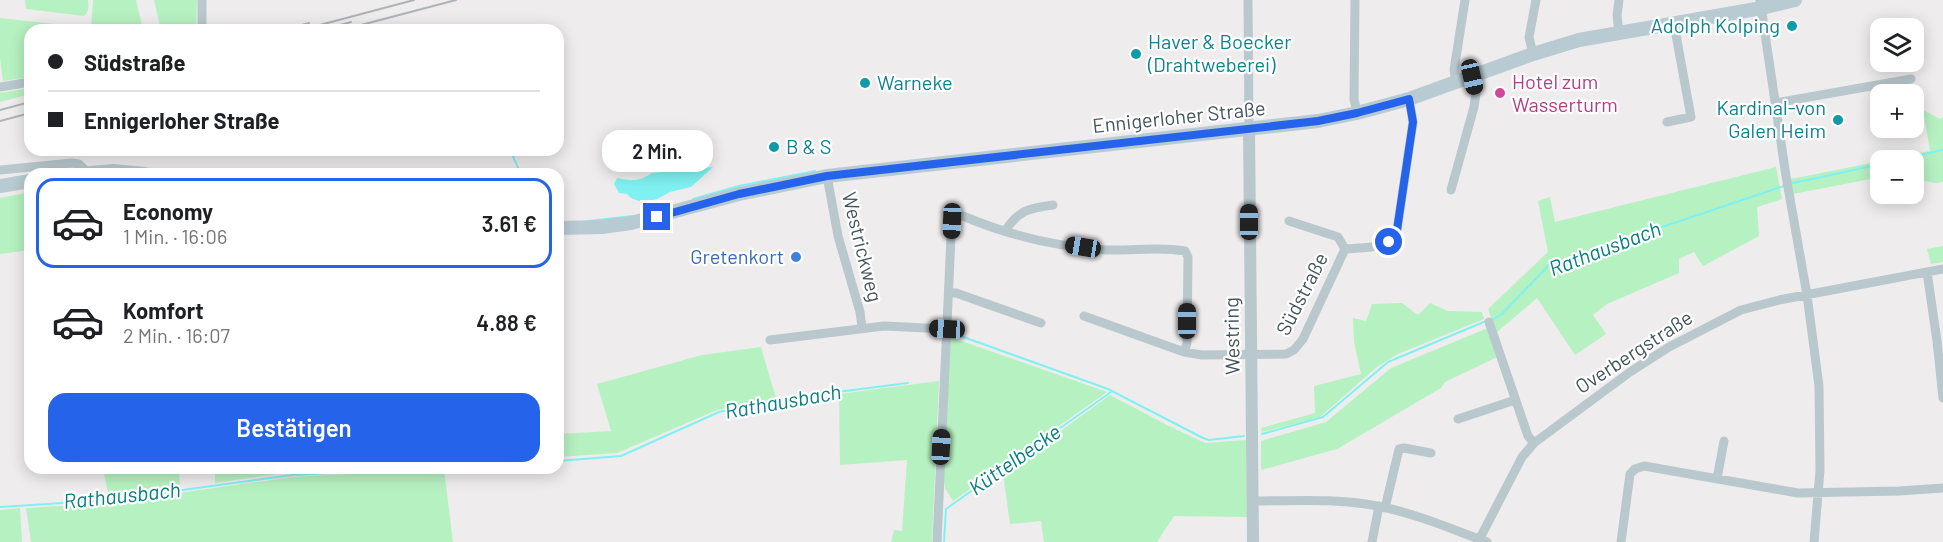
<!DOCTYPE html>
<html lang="de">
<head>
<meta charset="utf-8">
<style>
  body { margin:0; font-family:Barlow,sans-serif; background:#f6f6f6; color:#202124; height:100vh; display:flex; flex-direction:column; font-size:22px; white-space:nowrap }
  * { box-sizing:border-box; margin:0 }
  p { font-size:20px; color:#757577 }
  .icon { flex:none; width:33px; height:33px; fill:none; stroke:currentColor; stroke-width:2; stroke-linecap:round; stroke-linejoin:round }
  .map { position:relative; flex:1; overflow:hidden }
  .drawer { position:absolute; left:24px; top:168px; width:540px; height:306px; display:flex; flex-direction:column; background:#fff; border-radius:18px; box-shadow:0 3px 15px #0003 }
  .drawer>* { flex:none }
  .top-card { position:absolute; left:24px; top:24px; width:540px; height:132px; border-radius:18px; box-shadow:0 3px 15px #0003; display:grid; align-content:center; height:132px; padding:0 24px; background:#fff }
  .tools { position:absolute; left:1870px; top:18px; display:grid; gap:12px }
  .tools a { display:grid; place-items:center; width:54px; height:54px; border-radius:12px; background:#fff; box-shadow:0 3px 15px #0003; font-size:30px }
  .end { position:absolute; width:27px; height:27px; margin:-14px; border:8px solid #2563eb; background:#fff; box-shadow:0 0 0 3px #fff }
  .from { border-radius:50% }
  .bubble { position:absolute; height:42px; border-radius:18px; background:#fff; box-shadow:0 3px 15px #0003; font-size:20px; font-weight:600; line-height:42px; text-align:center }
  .car { position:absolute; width:18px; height:36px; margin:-18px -9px; border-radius:8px; box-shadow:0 0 4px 2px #0007; background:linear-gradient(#222 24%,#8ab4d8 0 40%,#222 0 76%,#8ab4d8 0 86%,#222 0) }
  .top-card b { display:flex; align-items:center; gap:21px; height:57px; font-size:22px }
  .top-card b+b { border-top:2px solid #e0e0e0 }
  .top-card i { width:15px; height:15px; background:#202124 }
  ul { padding:10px 0 0; list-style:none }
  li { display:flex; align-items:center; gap:18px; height:90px; margin:0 12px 9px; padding:0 12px; border:3px solid transparent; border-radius:18px }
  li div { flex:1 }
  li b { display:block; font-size:22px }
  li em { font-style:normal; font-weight:600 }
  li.selected { border-color:#2563eb }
  li>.icon { width:54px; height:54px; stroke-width:1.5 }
  .cta { display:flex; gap:12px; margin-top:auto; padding:12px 24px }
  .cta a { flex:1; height:69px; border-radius:18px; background:#2563eb; color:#fff; font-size:24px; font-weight:600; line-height:69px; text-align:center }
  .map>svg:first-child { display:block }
</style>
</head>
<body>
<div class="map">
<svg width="1943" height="542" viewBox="0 0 1943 542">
  <rect width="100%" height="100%" fill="#efeced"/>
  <path fill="#b6f1c1" d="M25,0H88C89,6 89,12 84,16L26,9Z
    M93,0H136L143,30H30V77L3,81L0,58V18L91,28Z
    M154,0H197L196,30H161Z
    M30,88V94L0,102V93Z
    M1923,110L1940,119L1943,117V182L1935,183L1914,179V160H1882L1930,151Z
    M1881,161V177L1793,194L1791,179Z
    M1776,167L1782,199L1757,207L1759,236L1703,266L1694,252L1679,259V273L1607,304L1593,315L1606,334L1575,355L1537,298L1496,333L1488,309L1548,252L1538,201L1550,197L1555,222Z
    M30,192V250L0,254V198Z
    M1943,246V262L1931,264L1927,249Z
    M1402,303L1418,315L1430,303L1448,311L1482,312L1484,319L1398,354L1377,367L1320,417L1262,432L1261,428L1315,413L1314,386L1361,374L1354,342L1353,318L1366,321L1372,304Z
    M1488,328L1497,357L1445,382L1441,388L1337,449L1261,470V441L1326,422L1391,368Z
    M950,337L1107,392L953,501L945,488L944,481Z
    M761,347L776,398L717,410L617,453L558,457V434L611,431L597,384L702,355Z
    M939,381L932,542H891L894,530L902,531L907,460L840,465L839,394Z
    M1110,395L1169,426L1205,443L1246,440L1247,517L1174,516L1157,542H1044L1041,521L1010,524L1003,473Z
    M103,468H179L180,487L109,498Z
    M215,468H276L277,474L215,483Z
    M444,469L453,542H31L26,508L109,503L292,477Z
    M20,508L22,542H0V510Z"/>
  <path fill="#80f1f1" d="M713,167L691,187L670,192L657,199L644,203L631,198L627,194L619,193L614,184L617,178C631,181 639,182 652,173Z"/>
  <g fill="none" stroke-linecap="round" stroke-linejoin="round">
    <path stroke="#80f1f1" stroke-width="2" d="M510,150L521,174
      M1897,160L1943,150
      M1789,184L1881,164
      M693,199L739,186L815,171
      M588,221L633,216
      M1492,320L1502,314L1549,265L1784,186
      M955,334L1108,389L1203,438L1209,440L1244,436
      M1262,434L1323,417L1388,362L1486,321
      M558,461L621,456L719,412L774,400L908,383
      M0,507L109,500L292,475L423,468
      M944,542L946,509L1111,392"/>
    <path stroke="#b9c8cd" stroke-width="9" d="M202,0V30
      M1248,0L1249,129
      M1355,0L1354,99L1357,113
      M1760,0L1786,176L1807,295L1819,386L1820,470L1814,542
      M1619,33L1617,15L1619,0
      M1533,54L1529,37L1536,0
      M1456,83L1454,70L1465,0
      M0,87L30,82
      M1775,103L1911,79
      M1667,122L1691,117L1674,24
      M0,170L72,163L79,164L88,173
      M827,176L838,236L860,312L862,327
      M1451,190L1474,107L1476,93L1472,77
      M1289,221L1338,237L1345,249
      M1005,231C1019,210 1029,208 1053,205
      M1345,249C1364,247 1389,250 1397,230L1413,122L1409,99
      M1927,272L1937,341L1943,398
      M949,293H956L1041,323
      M1084,316L1184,352L1202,355L1286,354L1294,350L1303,339L1345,249
      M1489,322L1528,436L1534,443
      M770,340L884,326L947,329
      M1458,419L1515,400
      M1717,479L1724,441
      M1253,501C1294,501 1337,498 1377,506C1415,513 1451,529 1487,542
      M1385,508L1399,449L1404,448L1431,453
      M937,542L952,215L963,216C1008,235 1058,247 1106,250C1132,251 1160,246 1185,251L1188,257L1187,343L1184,352
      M1372,542L1379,506
      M1478,542L1522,457L1534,443L1630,372L1669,347L1741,310L1779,300L1943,269
      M1621,542L1630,474L1635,469L1644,466L1798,493L1899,491L1943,488"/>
    <path stroke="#b9c8cd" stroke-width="12" d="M1249,129L1253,542"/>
    <path stroke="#b8cad2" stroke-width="14" d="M79,174L113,171L145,174
      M0,186L30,181
      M558,228L602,227L631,223L739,194L827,176L1318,121L1357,113L1409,99L1533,54L1579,40L1762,8L1795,0"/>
    <path stroke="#aeb3b7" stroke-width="2" d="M284,30L309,23
      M301,30L414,0
      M322,30L351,22
      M342,30L456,0
      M0,110L30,102
      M0,121L30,113"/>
  </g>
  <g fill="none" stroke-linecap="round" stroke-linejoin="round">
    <path stroke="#2563eb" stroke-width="8" d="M657,217L739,194L827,176L1318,121L1357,113L1409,99L1413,122L1397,230L1389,242"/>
  </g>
  <g fill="#0f9aa8" stroke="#fff" stroke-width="2">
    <circle cx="1792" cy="26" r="6"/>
    <circle cx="1136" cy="54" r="6"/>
    <circle cx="865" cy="83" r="6"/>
    <circle cx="1838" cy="120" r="6"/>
    <circle cx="774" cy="147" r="6"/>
  </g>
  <circle fill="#d1479c" stroke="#fff" stroke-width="2" cx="1500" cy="93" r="6"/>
  <circle fill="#3f7fe0" stroke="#fff" stroke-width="2" cx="796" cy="257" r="6"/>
  <g text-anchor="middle" stroke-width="4.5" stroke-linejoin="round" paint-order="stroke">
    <g font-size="20" fill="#0d838f" stroke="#fff" text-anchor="start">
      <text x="1780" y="33" text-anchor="end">Adolph Kolping</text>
      <text x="1148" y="49">Haver &amp; Boecker<tspan x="1148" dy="23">(Drahtweberei)</tspan></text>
      <text x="877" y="90">Warneke</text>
      <text x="1826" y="115" text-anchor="end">Kardinal-von<tspan x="1826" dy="23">Galen Heim</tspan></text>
      <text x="786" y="154">B &amp; S</text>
    </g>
    <g font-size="20" fill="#b23c85" stroke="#fff" text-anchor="start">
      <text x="1512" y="89">Hotel zum<tspan x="1512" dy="23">Wasserturm</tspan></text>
    </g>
    <g font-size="20" fill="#43545b" stroke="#fff">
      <text transform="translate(1179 117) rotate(-6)" y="7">Ennigerloher Straße</text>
      <text transform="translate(862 247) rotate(76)" y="7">Westrickweg</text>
      <text transform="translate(1302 294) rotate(-63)" y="7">Südstraße</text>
      <text transform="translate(1232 336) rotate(-91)" y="7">Westring</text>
      <text transform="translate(1634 352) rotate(-33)" y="7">Overbergstraße</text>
    </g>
    <g font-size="20" fill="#366cbe" stroke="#fff" text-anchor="end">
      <text x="784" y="264">Gretenkort</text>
    </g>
    <g font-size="21" font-style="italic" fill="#077e7f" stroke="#fff">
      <text transform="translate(1605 249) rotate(-21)" y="7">Rathausbach</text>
      <text transform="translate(783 402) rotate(-10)" y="7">Rathausbach</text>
      <text transform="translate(1015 460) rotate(-35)" y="7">Küttelbecke</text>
      <text transform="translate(122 496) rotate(-6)" y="7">Rathausbach</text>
    </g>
  </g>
</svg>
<div class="tools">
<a><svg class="icon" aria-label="layers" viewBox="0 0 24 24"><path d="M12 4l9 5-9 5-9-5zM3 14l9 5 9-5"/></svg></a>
<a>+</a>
<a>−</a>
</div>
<i class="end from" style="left:1389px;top:242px"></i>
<i class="end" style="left:657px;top:217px"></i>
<div class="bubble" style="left:602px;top:130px;width:111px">2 Min.</div>
<i class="car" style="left:1472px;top:77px;rotate:167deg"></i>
<i class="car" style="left:952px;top:221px;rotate:182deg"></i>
<i class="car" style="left:1249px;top:222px;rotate:0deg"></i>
<i class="car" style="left:1083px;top:247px;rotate:279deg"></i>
<i class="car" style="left:1187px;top:321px;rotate:0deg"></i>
<i class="car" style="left:947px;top:329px;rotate:273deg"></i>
<i class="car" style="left:941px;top:447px;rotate:3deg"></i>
<div class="top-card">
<b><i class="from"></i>Südstraße</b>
<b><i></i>Ennigerloher Straße</b>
</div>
<section class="drawer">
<ul>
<li class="selected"><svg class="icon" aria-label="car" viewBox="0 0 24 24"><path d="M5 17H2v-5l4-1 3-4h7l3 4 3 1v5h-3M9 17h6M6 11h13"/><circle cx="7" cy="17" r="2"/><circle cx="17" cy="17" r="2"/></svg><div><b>Economy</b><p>1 Min. · 16:06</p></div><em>3.61 €</em></li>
<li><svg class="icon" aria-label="car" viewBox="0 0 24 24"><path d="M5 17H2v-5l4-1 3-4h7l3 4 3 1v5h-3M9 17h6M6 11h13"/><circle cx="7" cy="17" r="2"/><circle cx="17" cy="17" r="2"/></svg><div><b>Komfort</b><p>2 Min. · 16:07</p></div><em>4.88 €</em></li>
</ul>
<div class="cta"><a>Bestätigen</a></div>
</section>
</div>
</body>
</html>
